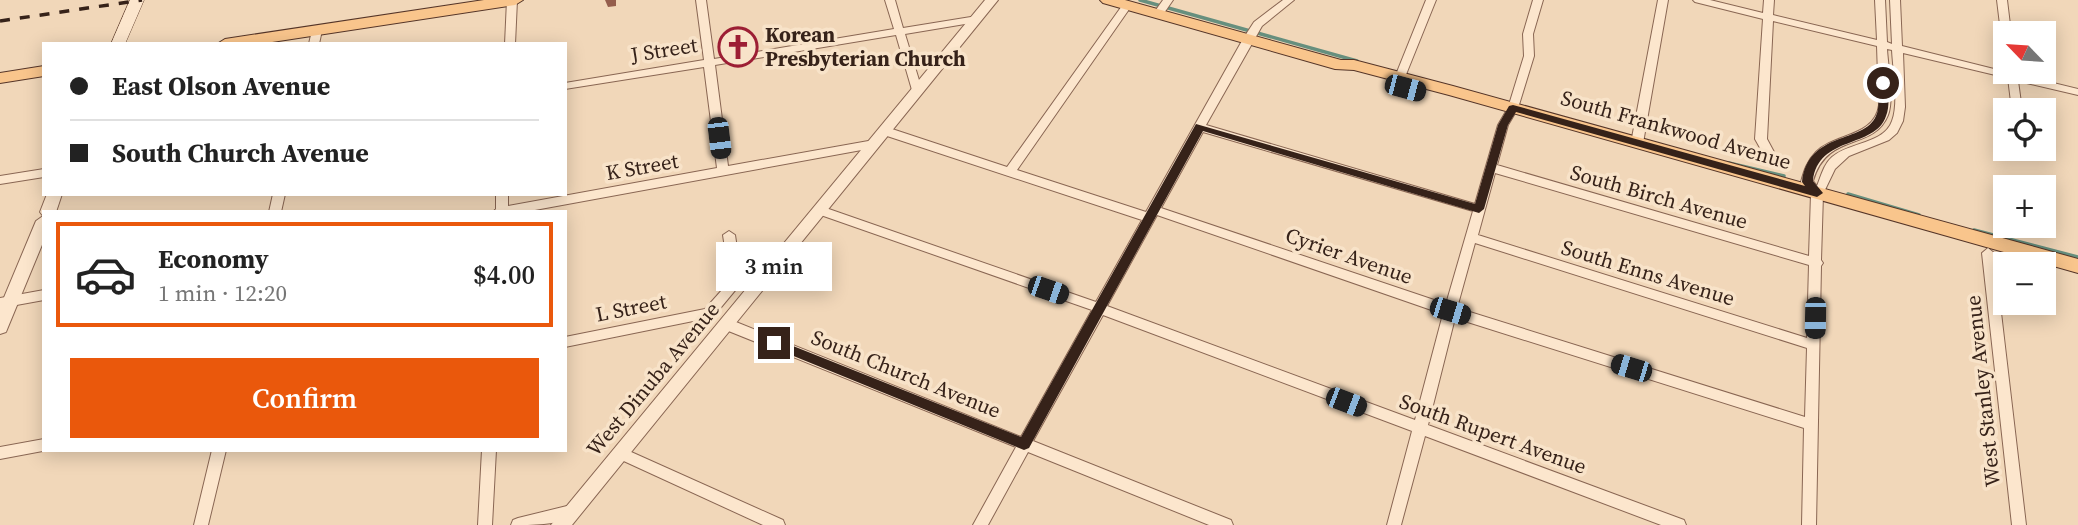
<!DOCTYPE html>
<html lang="en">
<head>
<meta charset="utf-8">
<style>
  body { margin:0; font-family:"Source Serif 4",serif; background:#f6f6f6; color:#222; height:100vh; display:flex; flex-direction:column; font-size:26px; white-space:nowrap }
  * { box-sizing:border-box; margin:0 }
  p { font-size:23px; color:#767676 }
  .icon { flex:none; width:38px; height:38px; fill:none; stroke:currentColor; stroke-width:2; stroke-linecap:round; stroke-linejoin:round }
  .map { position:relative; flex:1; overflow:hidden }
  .side { position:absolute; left:42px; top:210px; width:525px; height:242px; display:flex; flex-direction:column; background:#fff; border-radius:0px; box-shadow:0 4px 18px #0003 }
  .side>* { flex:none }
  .hud { position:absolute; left:42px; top:42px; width:525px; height:154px; border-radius:0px; box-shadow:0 4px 18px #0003; display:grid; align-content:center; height:154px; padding:0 28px; background:#fff }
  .needle { width:46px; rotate:295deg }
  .fabs { position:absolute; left:1993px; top:21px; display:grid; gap:14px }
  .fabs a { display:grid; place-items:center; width:63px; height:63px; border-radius:0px; background:#fff; box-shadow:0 4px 18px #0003; font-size:35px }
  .end { position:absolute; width:32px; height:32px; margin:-16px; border:9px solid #362219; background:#fff; box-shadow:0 0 0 4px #fff }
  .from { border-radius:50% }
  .bubble { position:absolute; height:49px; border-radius:0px; background:#fff; box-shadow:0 4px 18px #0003; font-size:23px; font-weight:600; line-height:49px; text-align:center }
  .car { position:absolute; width:21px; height:42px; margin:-21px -10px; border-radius:9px; box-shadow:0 0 5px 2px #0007; background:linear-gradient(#222 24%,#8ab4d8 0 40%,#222 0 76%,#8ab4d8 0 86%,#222 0) }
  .hud b { display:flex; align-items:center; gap:24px; height:66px; font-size:26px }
  .hud b+b { border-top:2px solid #e0e0e0 }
  .hud i { width:18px; height:18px; background:#222 }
  ul { padding:12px 0 0; list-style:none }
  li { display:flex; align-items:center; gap:21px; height:105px; margin:0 14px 10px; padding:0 14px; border:4px solid transparent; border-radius:0px }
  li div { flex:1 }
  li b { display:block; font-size:26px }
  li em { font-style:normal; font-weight:600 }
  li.active { border-color:#ea580c }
  li>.icon { width:63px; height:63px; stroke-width:1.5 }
  .action { display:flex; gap:14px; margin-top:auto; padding:14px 28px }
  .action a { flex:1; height:80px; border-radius:0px; background:#ea580c; color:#fff; font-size:28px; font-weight:600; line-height:80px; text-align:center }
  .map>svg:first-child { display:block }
</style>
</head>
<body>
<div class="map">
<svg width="2078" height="525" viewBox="0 0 2078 525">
  <rect width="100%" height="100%" fill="#f1d7b9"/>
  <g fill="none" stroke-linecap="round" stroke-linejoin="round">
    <path stroke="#668f7e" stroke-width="3.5" d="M1140,0L1357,61
      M1729,163L1784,176
      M1848,194L1919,215
      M1974,230L2078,257"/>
    <g stroke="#896653" stroke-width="2">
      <path id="minor" d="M507,0H517L515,44H505Z
        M696,0H706L714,59L894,29L885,0H895L903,28L977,16L982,19L977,22L905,34L922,90L917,93L912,90L896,35L715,65L728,166L874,140L878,141L880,144L878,147L524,212H493L496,209V194H508V206L717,168L704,67L565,89V83L704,60Z
        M1163,0H1173L1162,16H1154L1153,14Z
        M1283,0H1294L1262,26L1206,125L1475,204L1498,125L1508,108L1524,56L1523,34L1533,0H1543L1533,34L1534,56L1518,108L1508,125L1497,165L1809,256L1811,194L1801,182C1804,171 1807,161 1816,152C1835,133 1875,137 1879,105L1877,46L1773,21L1767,139L1774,152L1768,156L1764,155L1755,139L1763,19L1695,2L1693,0H1710L1763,13L1764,0H1774L1773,15L1877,40L1875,0H1885L1887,42L1892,44L1890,0H1900L1902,46L2006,72H2017V74L2078,89V95L2018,81L2022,110H2012L2008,78L1903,53L1905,107L1903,121L1897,133L1889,140L1849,156L1835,169L1823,194L1821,260L1823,263L1821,266L1816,525H1802L1804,428L1455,318L1428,425L1684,520L1686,525H1661L1425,436L1401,525H1387L1412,431L1103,315L1033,441L1231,520L1233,525H1209L1028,452L988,525H973L1016,447L721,328L720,324L721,320H731L1021,437L1092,310L815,213L813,210L815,207H823L1096,302L1142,220L881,134L879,131L881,128H889L1007,167L1124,3H1130L1132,5L1017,170L1146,212L1243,39L1254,22ZM1887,49L1892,50C1893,70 1899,103 1892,121C1884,144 1849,142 1832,157C1824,164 1821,176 1817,186L1813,181C1827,131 1873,152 1888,115C1894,100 1888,66 1887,49ZM1203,132L1473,211L1446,304L1161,208ZM1495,173L1809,265L1807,338L1478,235ZM1157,215L1443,314L1415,420L1107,306ZM1475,243L1807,348L1805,417L1457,308Z
        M1426,0H1436L1405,77L1400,80L1396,79L1395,77Z
        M1658,0H1668L1643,143L1637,147L1631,143Z
        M1997,0H2007L2011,33H2006V36L2001,33Z
        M317,27L322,30L319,44H309L312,30Z
        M44,169V177L0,184V176Z
        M273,194H285L281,212H269Z
        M729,231L735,235L742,282L713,317L565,347V337L705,309L730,281L723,235Z
        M1988,248L1994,253L2026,525H2012L1982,253Z
        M44,290V300L0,308V298Z
        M44,439V450H48L0,459V447Z
        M620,447L783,520L785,525H763L615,457L613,453L615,449Z
        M212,450H226L208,525H194Z
        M482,450H496L492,525H478Z
        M571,505L576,507L578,512L576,517C554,525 534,525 511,525L513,520L518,518Z"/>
    </g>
    <g stroke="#896653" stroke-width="2">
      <path id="tertiary" d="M985,0H998L572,525H551Z
        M47,194H62L56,212H44V240L8,327L6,332L0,334V307L36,221L43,216L40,212Z"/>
    </g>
    <g stroke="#6a4836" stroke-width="1">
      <path id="secondary" d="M130,0H144L125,44H111Z"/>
    </g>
    <g stroke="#553528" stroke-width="2">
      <path id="primary" d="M484,0H523L515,5L259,44H217L225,39Z
        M1100,0H1125L1341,60H1354L1453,86L2078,259V273L1449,95L1354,70L1335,69L1103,3Z
        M44,66V76L0,83V73Z"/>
    </g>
    <use href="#minor" fill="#fce6cd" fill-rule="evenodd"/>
    <use href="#tertiary" fill="#fce6cd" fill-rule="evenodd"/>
    <use href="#secondary" fill="#fce6cd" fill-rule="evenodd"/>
    <use href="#primary" fill="#f9c58c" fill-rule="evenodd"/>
    <path stroke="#362219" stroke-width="3.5" stroke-dasharray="10 10" stroke-linecap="butt" d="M0,21L142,0"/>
  </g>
  <path fill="#945d4c" d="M605,0H616V6L608,7Z"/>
  <path fill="#362219" d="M1883,80L1888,83C1888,94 1890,106 1886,116C1875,149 1818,135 1813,181L1823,193L1817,197L1516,112L1508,125L1484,209L1479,213L1203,131L1029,448L1024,450L769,346L767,343L769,340H778L1021,437L1196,124L1475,204L1498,125L1509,106L1513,105L1805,186L1802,182C1808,130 1864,144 1876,116C1880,107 1878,93 1878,83Z"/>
  <defs>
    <g id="church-ring" transform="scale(2.0125)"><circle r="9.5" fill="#f8e3c9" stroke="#9c1e34" stroke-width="1.5"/><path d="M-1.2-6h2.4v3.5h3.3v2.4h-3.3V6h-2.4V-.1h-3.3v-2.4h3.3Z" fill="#9c1e34"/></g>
  </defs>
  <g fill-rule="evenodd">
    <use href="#church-ring" x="738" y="47"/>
  </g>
  <g text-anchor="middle" stroke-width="7" stroke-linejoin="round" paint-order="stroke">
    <g font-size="21" font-weight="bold" fill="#362219" stroke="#f8e3c9" text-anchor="start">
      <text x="765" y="42">Korean<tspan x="765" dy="24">Presbyterian Church</tspan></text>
    </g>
    <g font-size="21" fill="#362219" stroke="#f8e3c9">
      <text transform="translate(664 50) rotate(-9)" y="7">J Street</text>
      <text transform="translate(1676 130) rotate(16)" y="7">South Frankwood Avenue</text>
      <text transform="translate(642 167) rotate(-10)" y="7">K Street</text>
      <text transform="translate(1659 197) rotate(16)" y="7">South Birch Avenue</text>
      <text transform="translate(1349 256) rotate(19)" y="7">Cyrier Avenue</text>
      <text transform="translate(1648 273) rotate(17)" y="7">South Enns Avenue</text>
      <text transform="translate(631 308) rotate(-11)" y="7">L Street</text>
      <text transform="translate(906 374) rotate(22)" y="7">South Church Avenue</text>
      <text transform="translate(653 379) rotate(-50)" y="7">West Dinuba Avenue</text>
      <text transform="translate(1983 391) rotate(-96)" y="7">West Stanley Avenue</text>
      <text transform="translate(1493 434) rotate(20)" y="7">South Rupert Avenue</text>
    </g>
  </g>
</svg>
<div class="fabs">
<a><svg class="needle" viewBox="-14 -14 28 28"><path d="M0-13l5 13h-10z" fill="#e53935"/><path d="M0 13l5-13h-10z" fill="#767676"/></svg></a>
<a><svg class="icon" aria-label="locate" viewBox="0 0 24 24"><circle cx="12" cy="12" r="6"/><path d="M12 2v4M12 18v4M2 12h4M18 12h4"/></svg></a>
<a>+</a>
<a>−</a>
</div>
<i class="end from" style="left:1883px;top:83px"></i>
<i class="end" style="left:774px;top:343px"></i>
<div class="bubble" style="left:716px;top:242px;width:116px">3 min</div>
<i class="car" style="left:1405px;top:88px;rotate:105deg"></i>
<i class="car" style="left:719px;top:138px;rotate:173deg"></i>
<i class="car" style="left:1048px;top:290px;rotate:109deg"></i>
<i class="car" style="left:1450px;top:311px;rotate:107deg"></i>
<i class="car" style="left:1815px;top:318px;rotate:181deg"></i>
<i class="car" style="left:1631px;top:368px;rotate:287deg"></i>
<i class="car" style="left:1346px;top:402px;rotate:111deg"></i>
<div class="hud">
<b><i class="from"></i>East Olson Avenue</b>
<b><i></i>South Church Avenue</b>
</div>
<section class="side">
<ul>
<li class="active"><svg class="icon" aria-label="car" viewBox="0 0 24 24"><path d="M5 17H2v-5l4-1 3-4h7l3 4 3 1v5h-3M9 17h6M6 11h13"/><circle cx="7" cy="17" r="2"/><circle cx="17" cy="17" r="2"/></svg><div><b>Economy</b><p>1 min · 12:20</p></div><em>$4.00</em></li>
</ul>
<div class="action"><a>Confirm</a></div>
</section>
</div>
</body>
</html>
